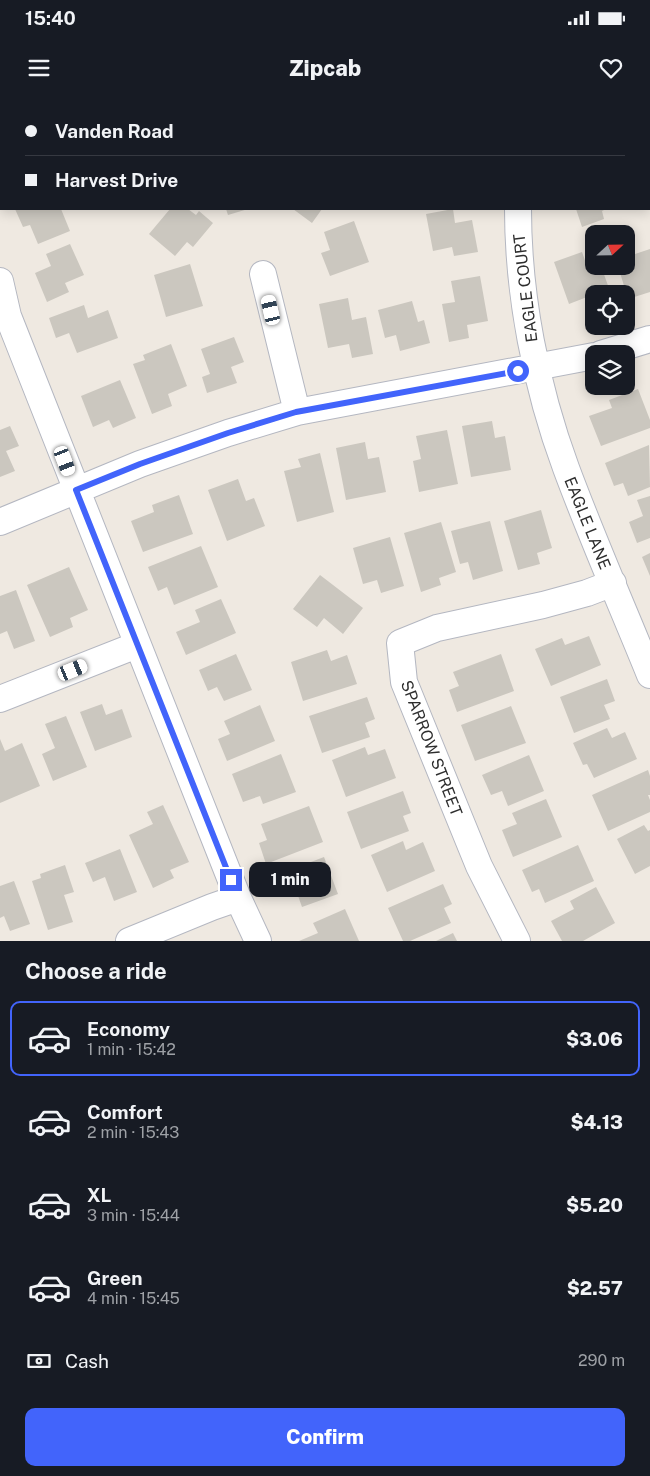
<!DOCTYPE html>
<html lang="en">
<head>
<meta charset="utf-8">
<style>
  body { margin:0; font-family:"Public Sans",sans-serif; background:#20242c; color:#f1f3f6; height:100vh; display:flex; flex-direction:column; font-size:19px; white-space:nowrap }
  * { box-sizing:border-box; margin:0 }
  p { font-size:16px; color:#9ea1a6 }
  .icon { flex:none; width:28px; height:28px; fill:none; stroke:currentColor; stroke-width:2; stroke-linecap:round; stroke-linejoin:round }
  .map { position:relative; height:841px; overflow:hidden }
  .side { display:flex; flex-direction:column; background:#171b24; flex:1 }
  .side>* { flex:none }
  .banner { position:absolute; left:0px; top:0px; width:650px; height:110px; box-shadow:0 2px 12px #0003; display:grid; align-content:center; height:110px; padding:0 25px; background:#171b24 }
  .needle { width:32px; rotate:68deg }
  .tools { position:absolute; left:585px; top:125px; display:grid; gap:10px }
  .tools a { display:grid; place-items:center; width:50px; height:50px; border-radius:10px; background:#171b24; box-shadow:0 2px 12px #0003; font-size:25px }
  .end { position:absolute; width:22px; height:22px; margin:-11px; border:6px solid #4264fb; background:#fff; box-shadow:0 0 0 2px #fff }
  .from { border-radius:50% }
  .bubble { position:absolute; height:35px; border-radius:10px; background:#171b24; box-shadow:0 2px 12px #0003; font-size:16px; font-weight:800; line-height:35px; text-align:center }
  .car { position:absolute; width:15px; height:30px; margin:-15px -8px; border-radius:6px; box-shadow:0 0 4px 1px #0007; background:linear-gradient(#fff 24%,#345 0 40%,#fff 0 76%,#345 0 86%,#fff 0) }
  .banner b { display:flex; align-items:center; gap:18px; height:48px; font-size:19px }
  .banner b+b { border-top:1px solid #363941 }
  .banner i { width:12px; height:12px; background:#f1f3f6 }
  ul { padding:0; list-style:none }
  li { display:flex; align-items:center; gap:15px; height:75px; margin:0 10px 8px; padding:0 15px; border:2px solid transparent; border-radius:10px }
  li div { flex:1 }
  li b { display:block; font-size:19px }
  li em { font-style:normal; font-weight:800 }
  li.on { border-color:#4264fb }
  li>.icon { width:45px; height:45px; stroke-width:1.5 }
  h2 { padding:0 25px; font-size:22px; line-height:60px }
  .pay { display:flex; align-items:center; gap:12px; height:55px; padding:0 25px; font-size:19px }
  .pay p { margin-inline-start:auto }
  .cta { display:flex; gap:10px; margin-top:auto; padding:10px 25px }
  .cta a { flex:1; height:58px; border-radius:10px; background:#4264fb; color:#fff; font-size:20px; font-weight:800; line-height:58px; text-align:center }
  .status { display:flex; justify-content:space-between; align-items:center; height:35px; padding:0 25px; background:#171b24; direction:ltr }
  .status svg { height:14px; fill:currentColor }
  header { display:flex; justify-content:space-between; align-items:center; height:65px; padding:0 25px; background:#171b24; font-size:22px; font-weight:800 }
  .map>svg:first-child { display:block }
</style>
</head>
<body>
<div class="status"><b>15:40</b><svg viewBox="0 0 49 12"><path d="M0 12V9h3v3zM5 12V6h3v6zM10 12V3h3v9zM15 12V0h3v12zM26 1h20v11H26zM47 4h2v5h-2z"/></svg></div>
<header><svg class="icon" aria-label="menu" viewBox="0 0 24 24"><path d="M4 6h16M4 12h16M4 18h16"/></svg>Zipcab<svg class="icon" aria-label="heart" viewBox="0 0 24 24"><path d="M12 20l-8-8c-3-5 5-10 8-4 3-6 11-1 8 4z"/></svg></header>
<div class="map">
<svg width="650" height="841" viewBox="0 0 650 841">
  <rect width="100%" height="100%" fill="#efe9e1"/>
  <path fill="#cbc7bf" d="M15,109H61L70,131L38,144L30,125L23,127Z
    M170,109H188L196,115L199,111L213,123L193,147L187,142L175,156L149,134Z
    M226,109H248L228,115Z
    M293,109H322L312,123Z
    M453,109L455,123L472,120L478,152L454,156L452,147L433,151L426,114Z
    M576,109H606L602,111L604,119L582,127Z
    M354,121L369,162L330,176L321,153L330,150L324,132Z
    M70,144L84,175L65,183L69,192L47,202L35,173L51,166L46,154Z
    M650,149V192L628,199L618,166H626V157Z
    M582,152L588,169L601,166L611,194H594V211L592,212L587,197L569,204L554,162Z
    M190,164L203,206L166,217L154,175Z
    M480,176L488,221L467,225L469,238L449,242L442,204L455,202L451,181Z
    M348,198L352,220L366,217L373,254L352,258L349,244L328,248L319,204Z
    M412,201L418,222L424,220L430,243L400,251L396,235L385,238L378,210Z
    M84,205L88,218L108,210L118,238L77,253L69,233L56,238L49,218Z
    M234,237L244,262L231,267L237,283L207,293L202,277L210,274L201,249Z
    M171,244L187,286L168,294L172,306L152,314L133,264L145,260L143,255Z
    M120,280L136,318L113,328L109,320L93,327L81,296Z
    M638,289L650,320V328L601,346L589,316L612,308L609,300Z
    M492,321L495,338L505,336L511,370L471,377L462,326Z
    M10,326L19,346L6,351L15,371L0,377V330Z
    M447,330L458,384L419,392L413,361L421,359L416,336Z
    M365,342L368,359L379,357L386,392L346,400L336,348Z
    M649,345L650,387L628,396L623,383L614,386L605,363Z
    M320,353L334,412L297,422L284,371L301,367L298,359Z
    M238,379L246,401L254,398L265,426L227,441L208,390Z
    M179,395L193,434L143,452L131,421L154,412L152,405Z
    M650,396V438L637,443L629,422L643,416L637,400Z
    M541,410L552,448L537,453L540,464L518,470L504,421Z
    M490,421L503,471L473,480L468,462L460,464L451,431Z
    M441,422L456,472L439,478L441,485L421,492L404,433Z
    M390,437L404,486L381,493L377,480L363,484L353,448Z
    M201,446L218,487L174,505L167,487L158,491L148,467Z
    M650,453V476L642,457Z
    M69,467L88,510L70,518L73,527L50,537L27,485Z
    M320,475L363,508L343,534L324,518L317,527L293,509Z
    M16,490L35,541L14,549L7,531L0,534V496Z
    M221,499L236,533L186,555L176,532L200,522L195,510Z
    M589,536L601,565L551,586L535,549L562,538L565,545Z
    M327,550L331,561L347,555L357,584L303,601L291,562Z
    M236,554L252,590L224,601L217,587L208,591L199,570Z
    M501,554L514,591L457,612L449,590L459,586L453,572Z
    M607,579L615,601L604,605L610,619L574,633L560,597Z
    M367,597L375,619L365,623L370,637L322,653L309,616Z
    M102,604L106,615L122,609L132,637L95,651L80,612Z
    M260,605L275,641L227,661L218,639L230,634L224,621Z
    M511,606L526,643L475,661L461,625Z
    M66,616L87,667L53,681L42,654L55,648L45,624Z
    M607,628L612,638L625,632L637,659L594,678L587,664L583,665L573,643Z
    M0,639L5,651L22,643L40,686L0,703Z
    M365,647L368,655L385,649L396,678L346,697L332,660Z
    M281,654L296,692L263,704L260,696L243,702L232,674Z
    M529,655L544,691L508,706L502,691L491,695L482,675Z
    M648,670L650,676V695H648L650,700V712L608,731L592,695Z
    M403,691L411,713L403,716L409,731L361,749L347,712Z
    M546,699L562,737L513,757L502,730L517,724L512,713Z
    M163,705L189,762L170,770L174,778L153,788L129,735L153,724L147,712Z
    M309,706L323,742L266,764L259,743L267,740L261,724Z
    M644,725L648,731L650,730V766L635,774L617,739Z
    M403,741L406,750L423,742L435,771L387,792L371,755Z
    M578,745L594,781L545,803L539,789L532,792L522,770Z
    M120,749L137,792L114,801L105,777L93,782L85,763Z
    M324,757L338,794L302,807L297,793L285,797L277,775Z
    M65,765L74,792L64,795L73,822L48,830L32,781L41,778L40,774Z
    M14,781L30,824L10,831L4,816L0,818V786Z
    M443,784L452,804L444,808L451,823L410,841H403L388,808Z
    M596,787L615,823L583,841H562L551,821L574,809L570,801Z
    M345,809L359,841H299L318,833L313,823Z
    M453,833L457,841H436Z"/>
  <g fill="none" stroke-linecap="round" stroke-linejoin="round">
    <g stroke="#b4b7c1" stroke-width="28">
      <path id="minor" d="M25,1L28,0
        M0,11H1
        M518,109C518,195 536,287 566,368C592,438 622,506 650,575
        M263,174L297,312
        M0,181L8,216L238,798L258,841
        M601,254L650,239
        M0,422L140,364L228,333L297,312L594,256
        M0,599L137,545
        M129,841L212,807L238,798
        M517,841L479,766L404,582L400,543L437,528L543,505L587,493L613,483"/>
    </g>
    <use href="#minor" stroke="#fff" stroke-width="26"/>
  </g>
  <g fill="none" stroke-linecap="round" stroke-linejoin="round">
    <path stroke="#4264fb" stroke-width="6" d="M231,780L76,390L140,364L228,333L296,312L518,271"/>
  </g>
  <g text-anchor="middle" stroke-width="4.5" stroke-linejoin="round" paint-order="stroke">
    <g font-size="16" fill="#2e2e2e" stroke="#fff">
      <text transform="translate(525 188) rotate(-97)" y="6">EAGLE COURT</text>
      <text transform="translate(588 423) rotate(68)" y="6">EAGLE LANE</text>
      <text transform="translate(432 648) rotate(69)" y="6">SPARROW STREET</text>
    </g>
  </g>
</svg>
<div class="tools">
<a><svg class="needle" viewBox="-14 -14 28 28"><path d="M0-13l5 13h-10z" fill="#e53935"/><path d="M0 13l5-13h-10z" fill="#9ea1a6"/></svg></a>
<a><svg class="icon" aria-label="locate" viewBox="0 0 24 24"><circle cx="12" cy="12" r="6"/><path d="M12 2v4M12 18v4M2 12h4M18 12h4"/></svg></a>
<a><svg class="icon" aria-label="layers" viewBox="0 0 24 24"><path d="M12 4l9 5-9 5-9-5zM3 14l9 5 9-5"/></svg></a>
</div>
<i class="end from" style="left:518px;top:271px"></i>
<i class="end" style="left:231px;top:780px"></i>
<div class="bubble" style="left:249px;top:762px;width:82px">1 min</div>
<i class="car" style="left:271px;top:210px;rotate:347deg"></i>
<i class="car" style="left:65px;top:361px;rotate:159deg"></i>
<i class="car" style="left:73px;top:570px;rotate:68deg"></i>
<div class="banner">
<b><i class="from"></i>Vanden Road</b>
<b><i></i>Harvest Drive</b>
</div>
</div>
<section class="side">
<h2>Choose a ride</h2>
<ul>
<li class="on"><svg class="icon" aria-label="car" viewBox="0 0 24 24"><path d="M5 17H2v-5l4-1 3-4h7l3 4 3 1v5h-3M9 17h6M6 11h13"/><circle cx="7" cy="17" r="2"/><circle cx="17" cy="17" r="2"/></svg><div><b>Economy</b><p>1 min · 15:42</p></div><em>$3.06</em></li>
<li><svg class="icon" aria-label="car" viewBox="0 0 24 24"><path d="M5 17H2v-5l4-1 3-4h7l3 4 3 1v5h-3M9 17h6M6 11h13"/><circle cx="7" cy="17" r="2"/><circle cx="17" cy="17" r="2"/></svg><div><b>Comfort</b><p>2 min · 15:43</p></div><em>$4.13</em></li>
<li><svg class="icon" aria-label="car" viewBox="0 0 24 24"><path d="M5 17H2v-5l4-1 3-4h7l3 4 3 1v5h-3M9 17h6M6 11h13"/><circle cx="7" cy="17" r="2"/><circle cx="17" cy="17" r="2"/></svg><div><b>XL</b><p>3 min · 15:44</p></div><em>$5.20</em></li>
<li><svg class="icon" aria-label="car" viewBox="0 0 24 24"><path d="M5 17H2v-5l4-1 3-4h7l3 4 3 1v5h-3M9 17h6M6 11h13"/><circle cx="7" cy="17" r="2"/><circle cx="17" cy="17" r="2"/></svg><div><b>Green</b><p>4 min · 15:45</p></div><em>$2.57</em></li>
</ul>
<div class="pay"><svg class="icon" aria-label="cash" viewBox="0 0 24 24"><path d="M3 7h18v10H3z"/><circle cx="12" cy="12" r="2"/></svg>Cash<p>290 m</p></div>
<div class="cta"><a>Confirm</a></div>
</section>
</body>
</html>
